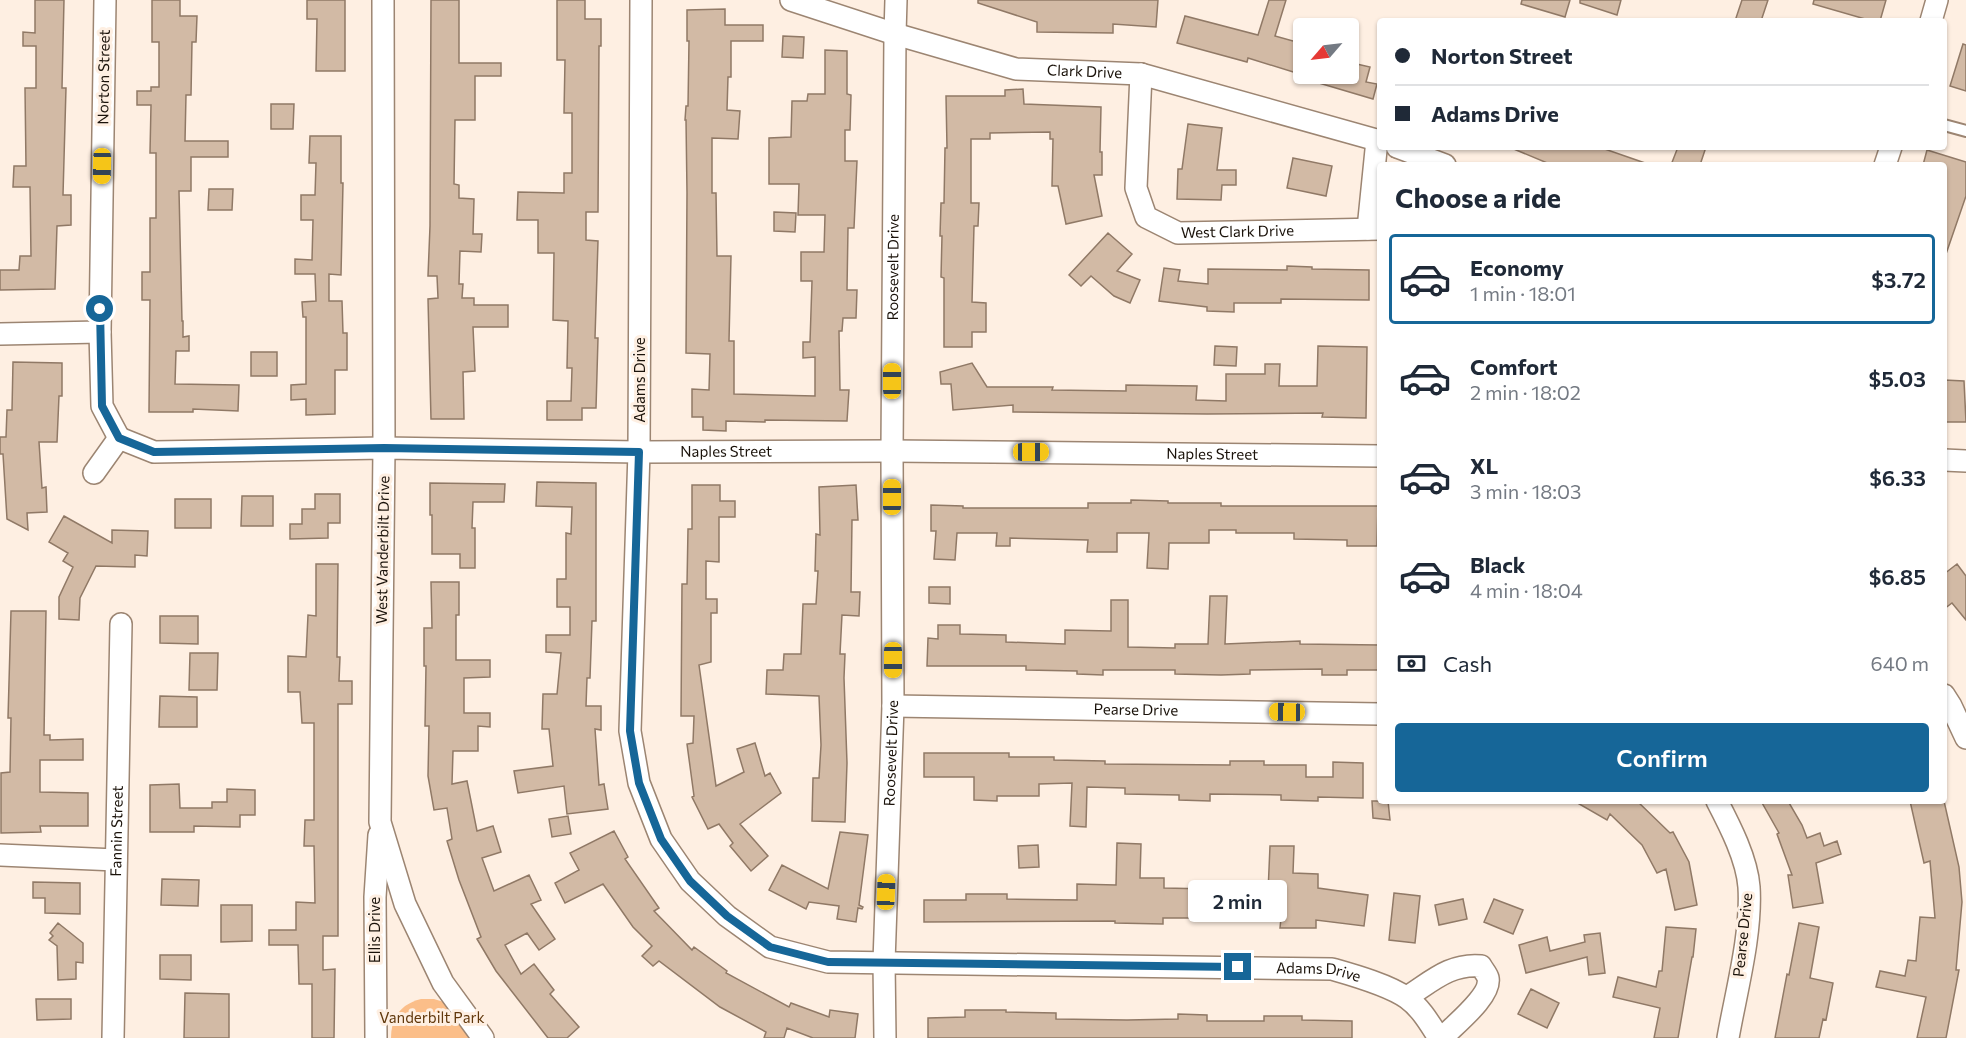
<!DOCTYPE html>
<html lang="en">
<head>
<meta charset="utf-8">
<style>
  body { margin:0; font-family:Commissioner,sans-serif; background:#f2f2f3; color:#1f2937; height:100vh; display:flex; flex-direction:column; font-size:22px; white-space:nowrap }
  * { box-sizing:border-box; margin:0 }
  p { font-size:20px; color:#747a83 }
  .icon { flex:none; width:33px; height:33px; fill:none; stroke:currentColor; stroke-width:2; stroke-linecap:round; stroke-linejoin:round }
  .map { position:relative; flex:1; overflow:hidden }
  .panel { position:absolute; left:1377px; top:162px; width:570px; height:642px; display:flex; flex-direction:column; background:#fff; border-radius:6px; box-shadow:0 2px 4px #0004 }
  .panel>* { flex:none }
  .top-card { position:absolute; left:1377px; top:18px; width:570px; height:132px; border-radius:6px; box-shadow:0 2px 4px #0004; display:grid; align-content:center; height:132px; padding:0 18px; background:#fff }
  .needle { width:39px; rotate:242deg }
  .controls { position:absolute; left:1293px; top:18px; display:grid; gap:12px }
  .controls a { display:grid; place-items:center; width:66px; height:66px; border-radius:6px; background:#fff; box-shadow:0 2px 4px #0004; font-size:30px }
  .end { position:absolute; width:27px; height:27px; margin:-14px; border:8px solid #166698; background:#fff; box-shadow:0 0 0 3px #fff }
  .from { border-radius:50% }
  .bubble { position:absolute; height:42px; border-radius:6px; background:#fff; box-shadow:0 2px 4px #0004; font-size:20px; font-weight:600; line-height:42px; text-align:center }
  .car { position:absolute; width:18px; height:36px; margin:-18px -9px; border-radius:8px; box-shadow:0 0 4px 2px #0007; background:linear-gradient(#f5c518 24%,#345 0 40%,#f5c518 0 76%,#345 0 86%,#f5c518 0) }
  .top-card b { display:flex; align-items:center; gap:21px; height:57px; font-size:22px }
  .top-card b+b { border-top:2px solid #e0e1e3 }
  .top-card i { width:15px; height:15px; background:#1f2937 }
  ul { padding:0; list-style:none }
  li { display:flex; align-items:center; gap:18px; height:90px; margin:0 12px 9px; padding:0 6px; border:3px solid transparent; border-radius:6px }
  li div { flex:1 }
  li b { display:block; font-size:22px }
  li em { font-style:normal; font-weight:600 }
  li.on { border-color:#166698 }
  li>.icon { width:54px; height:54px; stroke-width:1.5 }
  h2 { padding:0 18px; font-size:27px; line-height:72px }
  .pay { display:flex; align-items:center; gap:15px; height:66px; padding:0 18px; font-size:22px }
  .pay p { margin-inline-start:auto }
  .primary-button { display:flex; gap:12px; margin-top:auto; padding:12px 18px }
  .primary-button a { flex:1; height:69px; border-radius:6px; background:#166698; color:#fff; font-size:24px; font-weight:600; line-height:69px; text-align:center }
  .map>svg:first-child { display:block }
</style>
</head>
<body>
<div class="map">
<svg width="1966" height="1038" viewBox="0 0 1966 1038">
  <rect width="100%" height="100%" fill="#feefe2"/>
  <path fill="#fbbe89" d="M421,999H434L447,1003L473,1038H391C391,1017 401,1004 421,999Z"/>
  <path fill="#d2baa5" stroke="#907966" stroke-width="1.5" d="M35,0H64L62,88H66L63,195H71V225L57,226L55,289L0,290V270H19L20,256H31L30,187H13L14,166H26L25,88H36V46H23V32L35,33Z
    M152,0H180V16H197L196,42H192L191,95H186L185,141H228V157H191V191H179L182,321H183V337L189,336V351H176L175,384L239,385L238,411L193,409V412H149L150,300H142V272H150V218H156V153H150L151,105H137V91H151V87H159V42H152Z
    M307,0H345V71H316L317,19H307Z
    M431,0H459V63H501V76H475V120H455L454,184L459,185V198L474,199L473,234H482L481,252L460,251L459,284H463L462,298H474V305H508V327H473L475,371L463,372L464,419H431L428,299L438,298L437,276H428L430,226Z
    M557,0H585V19H601V46H599L598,212H586V240L598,241L595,338H598L596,408H582V420H547V401H571L572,368H567L568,321L553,320L554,253H538V220H517L518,192L564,193V173H572V113H564L565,60H557Z
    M978,0H1158L1156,27L1113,24V33L1037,32V22L978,3Z
    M1269,0H1286L1275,36L1304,44V74H1348V62L1370,67L1366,82L1377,84L1373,99L1302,78L1303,75L1248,58L1247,62L1177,43L1185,16L1258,35Z
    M1522,0H1570L1565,17L1521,4Z
    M1580,0H1621L1617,15L1580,3Z
    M1742,0H1768L1761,21H1735Z
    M1814,0H1886L1880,21H1872L1813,4Z
    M725,9V25H763V41H731V77H728L727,110L740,111L738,139L712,138V193H716L717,256H731L729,341H734V394L815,396V357L803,358V342H810L812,281H801V252H824L825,215H798L799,184H769V138L791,137L792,101H807L808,94H825V50L847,51V94L851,95L850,130H845V161H857L854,228H848L847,290H857L856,318H843L842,331H839L840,390H849L847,421L765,420V422L726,421V431L703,430V417H692V389L709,390L710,354L686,353L687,193L686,120H685L686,106H688L689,41H687V10Z
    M783,36L804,37L803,58L782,57Z
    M1963,44L1966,45V91L1950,86Z
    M1023,89L1024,104L1101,107L1100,152H1102V175H1094L1102,216L1066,224L1058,186H1052L1053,139H1050V132L990,133V139H971V203H979L978,226H974L972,302L986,303V332H972V347H944V278L941,277L942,236H940L941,203H944L945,148H947L946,96H1005V90Z
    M271,104H294L293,129H271Z
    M1188,124L1222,128L1217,170H1236V185H1222L1221,200L1177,199L1178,169H1182Z
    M310,136H341V183H343L341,275L329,274V301H342L343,333H347V370H335V414L306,415V399L291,400V385L306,384V317H303L302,302L316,301L315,274H295V259L312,260L313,220H301V195H315L316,163H309Z
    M1509,147H1599L1645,163L1644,165H1552Z
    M1678,147H1706L1700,165H1671Z
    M1927,150L1966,162V196L1946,254H1944V165H1923Z
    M1293,158L1332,166L1326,196L1287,188Z
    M209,189H233L232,210H208Z
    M774,212L796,213L795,232L774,231Z
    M1108,233L1132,254L1117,271L1140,280L1130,303L1114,296L1091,276L1081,286L1069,275Z
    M1287,266L1312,267V269L1369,270V300L1281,299V303H1234V312L1207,311V307L1159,301L1164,268L1180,270L1178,281L1208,284V269L1287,270Z
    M1215,346L1237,347L1236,366L1214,365Z
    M1318,346L1367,347L1366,418L1322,417L1323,413L1207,414L1013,412V405L953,410L951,384H941L940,372L972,363L987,387H1053L1052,390L1126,391V385L1197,386L1196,400L1226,401V374H1265V364H1280L1279,386H1317Z
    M251,352H277V376H251Z
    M13,362L62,363V396H59L57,442H39L42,488L46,487L47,512L27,513L28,530L7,519L3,454H0V437H6L7,410H12Z
    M1944,380L1964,381L1966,422H1944Z
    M537,482L596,483V621H592L590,678H587L586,706H601V730L595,729L599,785L604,784L608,809L567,814L564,786L518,793L514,771L553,766L549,729H542L543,694H557L561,653L546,652V635H570V607H557V579H566V533L571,534L572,507L536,506Z
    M430,483L505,484L504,502H473L472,528H475V568H460V554H432V515H430Z
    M692,485H720V501H735V517H719V562L706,561V599H717V613H711V662L699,665L716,786L744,772L737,749L755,743L765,776L770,773L781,793L740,824L768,856L751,871L730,846L733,843L719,824L708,829L692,797L694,796L687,744L693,743L694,716H681L682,584H687L688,529H692Z
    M856,485L858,520H852L851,592H860L859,616L842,615L840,654H845L844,678L847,763L845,822L812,821L813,778H819L821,745L819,696L766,694L767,670H783L784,654H801L803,604H816L818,571H815L816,534L820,535L819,487Z
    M315,494H340V523H328V538L290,539V524H302V509H315Z
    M242,496H273V526H241Z
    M175,499H211V528H175Z
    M1131,500L1168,501V503H1221V506H1378L1377,546H1347V540L1294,539V533H1236V530H1209V543H1169L1168,569L1147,568L1149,533H1117V552H1087L1088,540L1010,538V546H996L997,533H957L955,560L934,559L936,531H931V505L963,506V508H1088V503H1131Z
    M64,516L112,543V530L148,531L147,556L135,555V567L96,566L80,598L79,620L59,619V597L73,567L63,561L68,553L49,542Z
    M316,564H338L337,657H340L339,681H352V704H338V936H323V970L335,969L334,1038H312V984H299L298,945H269V930H296V902L315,903L314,846H304L305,820H314V723H302L300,692H288V656L306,657L308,615L316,616Z
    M1957,564L1966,576V620L1952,603L1944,609V574Z
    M431,582H459V615H456V660H490V677L464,678V713H490V727L478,726V751H453L452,784L467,781L477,831L493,826L501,852L482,858L494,891L529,875L541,900L531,904L555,939L539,950L527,933L505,945L521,974L534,964L554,990L550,994L579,1027L567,1038H548L496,971L477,939L481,937L459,880L447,841L452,839L447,808L434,810L428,776L429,726H425L426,666H424V628H432Z
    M929,587H950V604L929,603Z
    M1210,596H1227L1225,644L1300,641V644L1380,645V670H1347V675H1322V669L1250,670V674L1221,675L1175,674V670H1103V675L1077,674V671L1026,670V666H927L928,638L938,639V625H960V634L1006,635V642L1065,644V630L1111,631V600H1128V647L1175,648V644H1208Z
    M11,611H46L44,735H50V740L83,739V760H40V792L88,793V826H40L41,832L1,833V773L10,772L11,718H8Z
    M160,616H198V644L160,643Z
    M190,653H218L217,690H189Z
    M160,696L197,697V727H159Z
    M924,753H1009V757H1054V760L1105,761V764L1230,765V761H1264V765H1306V777H1333V762L1363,763V798L1318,797V801L1281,800V795L1210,794V801L1179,800V795L1125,794V788L1087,787L1086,827L1070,826L1072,783L1039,784V796H997V801L974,800V777H924Z
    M179,784L180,808H212V802H227V789L255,790V815H240V827L194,826V832H150V785Z
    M1372,801H1388L1390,820L1373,818Z
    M1574,801H1637L1670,833L1673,832L1689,862L1697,905L1675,910L1666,869L1657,873L1642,845L1610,814L1607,820Z
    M1761,801H1788L1802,825L1807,838L1820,833L1824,846L1837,841L1841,854L1816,863L1823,903L1793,908L1788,875H1792L1777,834L1779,833Z
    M1910,801H1944L1959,867L1962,902L1956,970H1959L1946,1038H1917L1926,997L1876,987L1880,971L1905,976L1908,960L1916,961L1920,917L1935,918L1930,861L1924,863Z
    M568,816L571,834L552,837L549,819Z
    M614,831L628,857L625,859L659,908L654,911L692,950L694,947L727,971L726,973L789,1007L791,1003L829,1017L830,1010L858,1014L855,1038H813L787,1028L784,1038H764L766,1032L720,1007L659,961L653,966L642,956L652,946L633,927L603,884L565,903L555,883L579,870L570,853Z
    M840,832L868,835L859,905L863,907L862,909L858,908L856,922L837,919L839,906L809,902L806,909L769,890L782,865L828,889Z
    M1117,843L1141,844L1140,878H1164V888L1210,889V892H1268L1270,846H1294L1293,873L1318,874V888L1368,895L1364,926L1316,920V928H1280L1281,918H1163V924L1115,923V921L924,922V900H966V894H1007V899L1077,900V884L1116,885Z
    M1038,845L1039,867L1019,868L1018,846Z
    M162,879L199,880L198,906L161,905Z
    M33,882L80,883V914L45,913V898H33Z
    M1394,893L1420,896L1415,943L1389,940Z
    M1463,899L1467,919L1439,925L1435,905Z
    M1494,899L1523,910L1513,934L1484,922Z
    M221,905H252V941L221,942Z
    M58,923L83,943V963L76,962V979L58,980L57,946L49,940L53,936L50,933Z
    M1799,923L1819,927L1810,978L1833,983L1826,1020L1823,1019L1819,1038H1775L1787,974L1789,975Z
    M1666,927L1696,929L1693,957H1692L1678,1038H1654L1660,1008L1613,997L1618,977L1656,987L1659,971H1662Z
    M1600,933L1605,973L1589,975L1587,957L1526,973L1519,945L1547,937L1550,951L1585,942L1584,935Z
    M160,955H191V980L160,979Z
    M1531,989L1559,1003L1547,1028L1518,1014Z
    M185,993L229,994V1038H184Z
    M36,999H71V1019L37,1020Z
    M965,1010H1006V1012L1056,1013V1019L1127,1020L1178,1019V1014L1207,1015V1021H1264V1016H1302V1020L1352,1021V1038H928V1018L965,1017Z"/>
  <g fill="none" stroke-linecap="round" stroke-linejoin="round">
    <g stroke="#9c8572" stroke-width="14">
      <path id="service" d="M1944,125L1966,131"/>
    </g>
    <g stroke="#9c8572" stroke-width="24">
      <g id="minor">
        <path d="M105,0L100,332L102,406L119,438"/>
        <path d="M383,0L384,448L380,822L405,904L443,983L483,1038"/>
        <path id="s1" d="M641,0L639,452L630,731L639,783L661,839L690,881L727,916L770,947L828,962L1332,969C1353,975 1389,985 1407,998C1421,1008 1430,1024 1439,1038"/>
        <path id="s2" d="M791,0L895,34L1016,69L1141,74L1380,141"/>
        <path d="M1931,21L1937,0"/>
        <path id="s3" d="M1141,74L1136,188L1146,217L1178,233L1380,229"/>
        <path d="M1397,147L1445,165"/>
        <path d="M1885,165L1891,147"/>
        <path d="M1368,229L1377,140"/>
        <path d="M0,334L100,332"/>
        <path id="s4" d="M119,438L154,452L384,448L639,452L892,451L1380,456"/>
        <path d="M1944,460L1966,461"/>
        <path d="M94,473L119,438"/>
        <path d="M1944,695L1951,706L1966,738"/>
        <path id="s5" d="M893,706L1380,714"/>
        <path d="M1717,801C1730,826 1747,859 1749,887C1752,934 1736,992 1728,1038"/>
        <path d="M0,855L116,860"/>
        <path d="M1407,997C1431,982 1450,963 1481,966C1483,970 1487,974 1488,978C1492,996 1453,1026 1442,1038"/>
        <path id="s6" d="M113,1038L121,624"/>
        <path d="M376,1038L375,897L379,835"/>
        <path id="s7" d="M885,1038L884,962L893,706L892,451L895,34L896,0"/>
      </g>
    </g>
    <use href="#service" stroke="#fff" stroke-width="10"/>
    <use href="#minor" stroke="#fff" stroke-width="21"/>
  </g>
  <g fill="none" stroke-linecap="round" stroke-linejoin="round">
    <path stroke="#166698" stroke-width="8" d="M100,309L102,406L119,438L154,452L384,448L639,452L630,731L639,783L661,839L690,881L727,916L770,947L828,962L1238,967"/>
  </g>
  <g text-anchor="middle" stroke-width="6" stroke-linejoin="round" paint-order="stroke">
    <g font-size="15" fill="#1a120a" stroke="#feefe2">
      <text dy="5" stroke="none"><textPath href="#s2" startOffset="304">Clark Drive</textPath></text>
      <text transform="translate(104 77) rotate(-89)" y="5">Norton Street</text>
      <text dy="5" stroke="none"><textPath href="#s3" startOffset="240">West Clark Drive</textPath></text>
      <text dy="5" stroke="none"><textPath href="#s7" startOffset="771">Roosevelt Drive</textPath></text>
      <text transform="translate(640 380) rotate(-90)" y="5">Adams Drive</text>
      <text dy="5" stroke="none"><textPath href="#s4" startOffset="610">Naples Street</textPath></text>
      <text dy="5" stroke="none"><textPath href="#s4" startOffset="1096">Naples Street</textPath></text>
      <text transform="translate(383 550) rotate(-89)" y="5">West Vanderbilt Drive</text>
      <text dy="5" stroke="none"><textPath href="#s5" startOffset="243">Pearse Drive</textPath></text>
      <text dy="5" stroke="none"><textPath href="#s7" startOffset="285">Roosevelt Drive</textPath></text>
      <text dy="5" stroke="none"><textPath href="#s6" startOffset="207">Fannin Street</textPath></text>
      <text transform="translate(375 930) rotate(-90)" y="5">Ellis Drive</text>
      <text transform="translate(1743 935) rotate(-84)" y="5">Pearse Drive</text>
      <text dy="5" stroke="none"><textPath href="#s1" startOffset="1550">Adams Drive</textPath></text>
    </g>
    <g font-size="15" fill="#61380c" stroke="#feefe2">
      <text x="432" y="1023">Vanderbilt Park</text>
    </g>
  </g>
</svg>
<div class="controls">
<a><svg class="needle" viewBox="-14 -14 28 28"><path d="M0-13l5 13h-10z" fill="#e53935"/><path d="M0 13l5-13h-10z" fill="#747a83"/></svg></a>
</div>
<i class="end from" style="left:100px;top:309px"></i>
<i class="end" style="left:1238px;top:967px"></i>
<div class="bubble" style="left:1188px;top:880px;width:99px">2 min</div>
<i class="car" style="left:102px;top:166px;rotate:181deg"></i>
<i class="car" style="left:892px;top:381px;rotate:0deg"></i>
<i class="car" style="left:1031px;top:452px;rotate:90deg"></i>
<i class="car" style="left:892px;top:497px;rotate:0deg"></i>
<i class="car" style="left:893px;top:660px;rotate:180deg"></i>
<i class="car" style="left:1287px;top:712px;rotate:271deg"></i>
<i class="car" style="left:886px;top:892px;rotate:2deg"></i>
<div class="top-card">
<b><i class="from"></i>Norton Street</b>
<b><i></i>Adams Drive</b>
</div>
<section class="panel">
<h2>Choose a ride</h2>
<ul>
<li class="on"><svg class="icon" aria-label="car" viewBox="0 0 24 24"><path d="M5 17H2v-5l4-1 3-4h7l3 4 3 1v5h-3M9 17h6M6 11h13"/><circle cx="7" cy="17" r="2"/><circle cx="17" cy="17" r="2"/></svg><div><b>Economy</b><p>1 min · 18:01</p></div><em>$3.72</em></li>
<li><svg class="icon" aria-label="car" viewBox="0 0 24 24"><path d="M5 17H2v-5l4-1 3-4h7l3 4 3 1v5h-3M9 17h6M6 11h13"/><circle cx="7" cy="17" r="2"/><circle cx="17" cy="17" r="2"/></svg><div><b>Comfort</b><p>2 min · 18:02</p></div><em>$5.03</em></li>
<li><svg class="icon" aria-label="car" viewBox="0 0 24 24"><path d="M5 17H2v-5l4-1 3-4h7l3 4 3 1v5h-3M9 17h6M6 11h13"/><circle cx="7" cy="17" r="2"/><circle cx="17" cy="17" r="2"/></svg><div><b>XL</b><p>3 min · 18:03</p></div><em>$6.33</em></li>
<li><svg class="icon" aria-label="car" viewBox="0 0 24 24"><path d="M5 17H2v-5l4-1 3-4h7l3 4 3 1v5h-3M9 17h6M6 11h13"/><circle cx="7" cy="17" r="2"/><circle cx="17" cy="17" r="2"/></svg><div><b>Black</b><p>4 min · 18:04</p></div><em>$6.85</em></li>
</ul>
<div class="pay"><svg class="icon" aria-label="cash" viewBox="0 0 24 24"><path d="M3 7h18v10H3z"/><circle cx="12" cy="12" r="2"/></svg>Cash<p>640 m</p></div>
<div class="primary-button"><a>Confirm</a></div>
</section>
</div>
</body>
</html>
